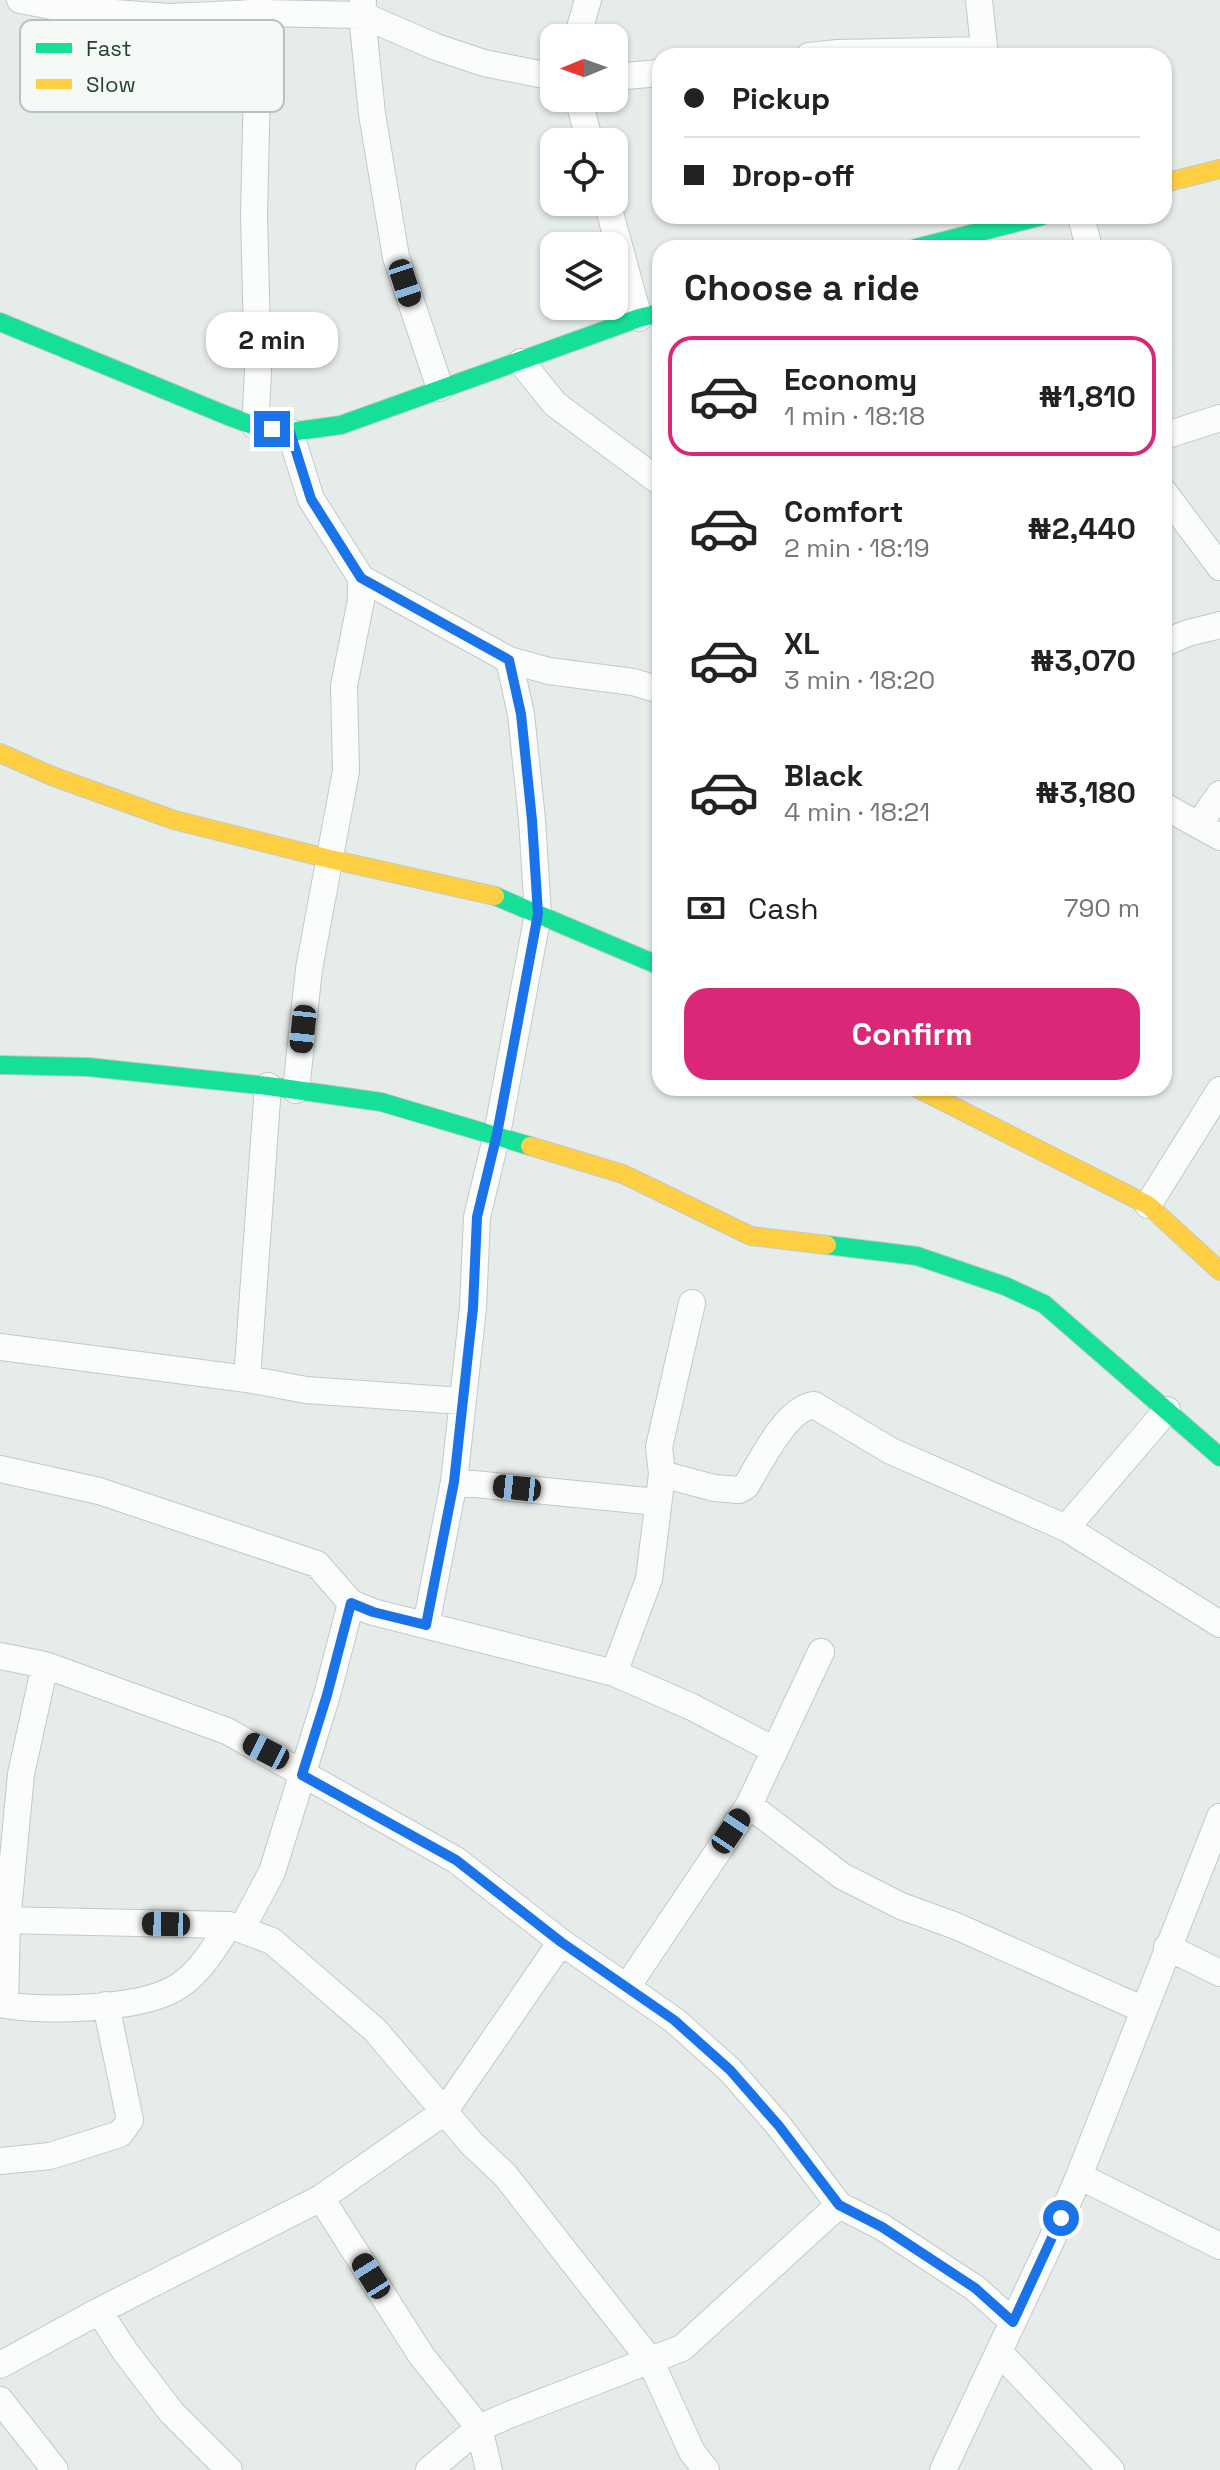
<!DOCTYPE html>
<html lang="en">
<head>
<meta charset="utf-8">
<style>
  body { margin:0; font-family:"Space Grotesk",sans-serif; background:#f2f2f2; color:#222; height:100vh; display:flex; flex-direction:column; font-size:30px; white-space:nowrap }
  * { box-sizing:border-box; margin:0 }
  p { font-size:26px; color:#767676 }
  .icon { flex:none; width:44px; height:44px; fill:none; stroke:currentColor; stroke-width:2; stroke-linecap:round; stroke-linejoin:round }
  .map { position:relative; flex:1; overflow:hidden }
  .side { position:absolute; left:652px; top:240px; width:520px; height:856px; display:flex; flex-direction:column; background:#fff; border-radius:24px; box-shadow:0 2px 6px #0004 }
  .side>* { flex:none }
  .top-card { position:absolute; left:652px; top:48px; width:520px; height:176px; border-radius:24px; box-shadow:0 2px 6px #0004; display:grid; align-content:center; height:176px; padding:0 32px; background:#fff }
  .needle { width:52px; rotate:269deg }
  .tools { position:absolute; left:540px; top:24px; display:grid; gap:16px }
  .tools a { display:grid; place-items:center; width:88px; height:88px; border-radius:16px; background:#fff; box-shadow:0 2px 6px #0004; font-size:40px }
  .end { position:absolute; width:36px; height:36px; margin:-18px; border:10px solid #1a73e8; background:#fff; box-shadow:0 0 0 4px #fff }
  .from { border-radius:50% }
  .bubble { position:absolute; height:56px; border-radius:24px; background:#fff; box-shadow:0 2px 6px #0004; font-size:26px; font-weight:600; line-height:56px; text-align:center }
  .car { position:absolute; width:24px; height:48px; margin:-24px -12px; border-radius:10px; box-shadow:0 0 6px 2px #0007; background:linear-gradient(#222 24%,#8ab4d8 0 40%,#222 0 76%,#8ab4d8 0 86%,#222 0) }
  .top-card b { display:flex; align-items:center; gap:28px; height:76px; font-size:30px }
  .top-card b+b { border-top:2px solid #e0e0e0 }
  .top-card i { width:20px; height:20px; background:#222 }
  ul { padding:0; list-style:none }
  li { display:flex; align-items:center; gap:24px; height:120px; margin:0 16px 12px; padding:0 16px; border:4px solid transparent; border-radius:24px }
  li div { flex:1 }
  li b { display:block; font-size:30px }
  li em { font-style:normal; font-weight:600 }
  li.on { border-color:#db2777 }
  li>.icon { width:72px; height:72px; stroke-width:1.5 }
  h2 { padding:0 32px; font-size:36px; line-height:96px }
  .pay { display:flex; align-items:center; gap:20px; height:88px; padding:0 32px; font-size:30px }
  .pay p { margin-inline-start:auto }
  .action { display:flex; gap:16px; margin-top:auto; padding:16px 32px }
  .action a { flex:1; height:92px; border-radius:24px; background:#db2777; color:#fff; font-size:32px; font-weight:600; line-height:92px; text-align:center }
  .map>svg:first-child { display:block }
</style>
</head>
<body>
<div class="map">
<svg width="1220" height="2470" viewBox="0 0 1220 2470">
  <rect width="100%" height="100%" fill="#e6ece9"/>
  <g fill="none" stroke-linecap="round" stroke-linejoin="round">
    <g stroke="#c3c9c6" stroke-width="28">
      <path id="street" d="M20,0L73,10L169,17L259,13L362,15L436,47L484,63L554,77
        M979,0L985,56
        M363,1L362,15L372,114L396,257L440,388
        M577,38L588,0
        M809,56L838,53L983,50
        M614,77L660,73
        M578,98L590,142
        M607,202L639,318
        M1081,216L1089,248
        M521,362L555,404L660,482
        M255,426L258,373L254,215L259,0
        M290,432L311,499L361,578V600L344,686L346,771L309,969L296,1090
        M1164,436L1220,418
        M1164,492L1220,567
        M361,578L509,660L549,671L633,682L660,690
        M1164,643L1188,633L1220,625
        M1164,806L1220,837
        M1199,824L1220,794
        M1148,1205L1220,1090
        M0,1347L247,1379L306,1390L461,1401
        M247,1379L268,1086
        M0,1469L99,1491L317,1564L351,1603L373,1612L614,1673L692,1707L774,1750
        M662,1474L714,1488L739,1490L746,1486C760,1463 786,1408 814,1405L891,1451L1066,1528L1220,1624
        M454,1482L657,1502
        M1066,1528L1167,1410
        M426,1625L454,1482L473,1308L477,1217L497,1134L538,914L532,820L521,714L509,660
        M0,1656L45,1665L227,1731L456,1860L561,1942L674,2020L730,2070L779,2126L839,2205L882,2227L975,2288L1013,2322
        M614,1673L649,1579L662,1474L659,1447L692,1303
        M749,1805L842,1876L901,1906L956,1926L1144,2010
        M0,1920L229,1925L272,1941L375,2030L472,2144L505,2175L650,2360L692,2452L706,2470
        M242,1928L272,1872L327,1695L351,1603
        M1167,1947L1220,1973
        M627,1987L749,1805L821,1652
        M0,2004C43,2012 133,2010 172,1990C198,1977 214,1948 229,1925
        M5,2005L7,1922L21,1774L45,1665
        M0,2161L50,2156L120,2134L130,2120L106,2005
        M1079,2176L1220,2246
        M321,2198L421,2355L479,2428L489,2470
        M99,2311L124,2350L172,2413L229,2470
        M999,2352L1111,2470
        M0,2365L99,2311L321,2198L444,2112L561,1942
        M0,2400L55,2470
        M429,2470L479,2428L511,2414L682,2348L839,2205
        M943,2470L1052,2239L1079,2176L1220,1817"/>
    </g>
    <g stroke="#c2cac6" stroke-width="20">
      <path id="fast" d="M916,248L1042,216
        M0,322L228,416L255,426L290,432L341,425L639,318L660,313
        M495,896L660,966
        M0,1065L88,1067L268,1086L381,1102L530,1146
        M827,1245L917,1256L1005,1286L1044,1304L1220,1457"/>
    </g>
    <g stroke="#c2cac6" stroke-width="20">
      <path id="slow" d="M1164,183L1220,169
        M0,753L52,776L174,820L330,859L495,896
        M917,1088L1148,1205L1220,1271
        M530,1146L623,1174L751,1236L827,1245"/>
    </g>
    <use href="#street" stroke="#fbfcfc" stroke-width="26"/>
    <use href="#fast" stroke="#16e098" stroke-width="18"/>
    <use href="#slow" stroke="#ffcf43" stroke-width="18"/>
  </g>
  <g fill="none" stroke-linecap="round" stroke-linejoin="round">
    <path stroke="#1a73e8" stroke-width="10" d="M272,429L290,432L311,499L361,578L509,660L521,714L532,820L538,914L497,1134L477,1217L473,1308L454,1482L426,1625L373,1612L351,1603L327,1695L302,1775L456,1860L561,1942L674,2020L730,2070L779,2126L839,2205L882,2227L975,2288L1013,2322L1061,2218"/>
  </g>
  <rect x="20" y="20" width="264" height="92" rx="12" fill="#f5faf7" stroke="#b6c3bc" stroke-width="2"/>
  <rect x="36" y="43" width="36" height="10" fill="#16e098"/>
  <rect x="36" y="79" width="36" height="10" fill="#ffcf43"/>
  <g font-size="22" fill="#224234">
    <text x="86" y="56">Fast</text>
    <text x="86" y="92">Slow</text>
  </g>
</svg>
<div class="tools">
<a><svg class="needle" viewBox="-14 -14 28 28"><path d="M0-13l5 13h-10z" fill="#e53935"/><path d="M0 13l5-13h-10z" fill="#767676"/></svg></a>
<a><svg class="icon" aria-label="locate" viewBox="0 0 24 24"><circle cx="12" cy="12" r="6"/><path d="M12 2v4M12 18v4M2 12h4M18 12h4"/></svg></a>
<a><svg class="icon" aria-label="layers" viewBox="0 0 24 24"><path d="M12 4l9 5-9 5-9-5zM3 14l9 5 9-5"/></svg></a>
</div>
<i class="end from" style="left:1061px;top:2218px"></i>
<i class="end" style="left:272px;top:429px"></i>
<div class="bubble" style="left:206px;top:312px;width:132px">2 min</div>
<i class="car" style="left:405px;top:283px;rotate:162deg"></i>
<i class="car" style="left:303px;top:1029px;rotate:186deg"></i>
<i class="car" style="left:517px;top:1488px;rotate:276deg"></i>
<i class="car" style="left:266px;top:1751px;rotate:297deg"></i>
<i class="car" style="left:731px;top:1831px;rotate:34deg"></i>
<i class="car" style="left:166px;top:1924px;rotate:271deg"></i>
<i class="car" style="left:371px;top:2276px;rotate:328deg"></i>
<div class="top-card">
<b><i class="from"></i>Pickup</b>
<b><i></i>Drop-off</b>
</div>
<section class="side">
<h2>Choose a ride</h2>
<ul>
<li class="on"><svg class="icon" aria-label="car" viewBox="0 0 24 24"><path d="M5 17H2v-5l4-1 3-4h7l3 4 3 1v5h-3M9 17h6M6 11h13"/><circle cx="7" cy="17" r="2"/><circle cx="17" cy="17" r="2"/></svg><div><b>Economy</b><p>1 min · 18:18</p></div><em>₦1,810</em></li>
<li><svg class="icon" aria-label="car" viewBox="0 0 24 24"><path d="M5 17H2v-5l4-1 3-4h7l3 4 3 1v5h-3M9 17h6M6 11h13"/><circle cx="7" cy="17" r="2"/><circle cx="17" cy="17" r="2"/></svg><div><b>Comfort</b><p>2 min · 18:19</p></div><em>₦2,440</em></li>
<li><svg class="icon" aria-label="car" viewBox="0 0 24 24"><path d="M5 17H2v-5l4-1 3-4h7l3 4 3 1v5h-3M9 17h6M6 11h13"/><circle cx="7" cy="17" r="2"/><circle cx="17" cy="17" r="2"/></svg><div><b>XL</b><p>3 min · 18:20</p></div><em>₦3,070</em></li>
<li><svg class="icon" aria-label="car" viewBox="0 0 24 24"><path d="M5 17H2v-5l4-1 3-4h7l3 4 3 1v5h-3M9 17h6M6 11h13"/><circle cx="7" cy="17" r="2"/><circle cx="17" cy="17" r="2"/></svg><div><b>Black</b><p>4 min · 18:21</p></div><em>₦3,180</em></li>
</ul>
<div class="pay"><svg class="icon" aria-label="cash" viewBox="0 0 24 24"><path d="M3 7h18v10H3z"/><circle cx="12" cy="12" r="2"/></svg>Cash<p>790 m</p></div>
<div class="action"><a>Confirm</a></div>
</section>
</div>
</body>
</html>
